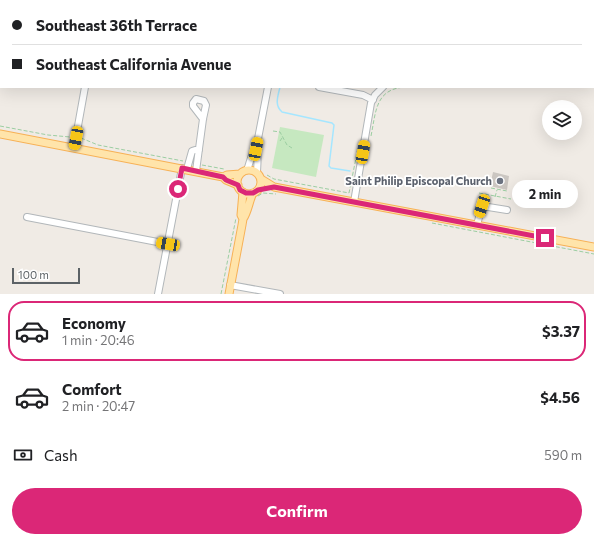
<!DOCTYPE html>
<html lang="en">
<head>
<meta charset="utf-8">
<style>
  body { margin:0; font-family:Commissioner,sans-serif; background:#f2f2f2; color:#202124; height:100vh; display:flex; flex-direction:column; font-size:15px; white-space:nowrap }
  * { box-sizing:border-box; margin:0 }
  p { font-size:13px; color:#757577 }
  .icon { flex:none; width:22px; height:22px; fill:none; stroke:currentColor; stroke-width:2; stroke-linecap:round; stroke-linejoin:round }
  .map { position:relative; height:294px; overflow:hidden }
  .side { display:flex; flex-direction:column; background:#fff; flex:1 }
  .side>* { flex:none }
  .guide { position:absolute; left:0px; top:0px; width:594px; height:88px; box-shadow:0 4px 16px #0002; display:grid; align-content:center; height:88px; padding:0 12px; background:#fff }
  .buttons { position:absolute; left:542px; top:100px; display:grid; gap:8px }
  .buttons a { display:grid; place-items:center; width:40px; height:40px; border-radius:50%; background:#fff; box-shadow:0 4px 16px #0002; font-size:20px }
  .scale { position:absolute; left:12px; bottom:10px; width:68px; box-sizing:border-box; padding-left:4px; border:2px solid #5c6266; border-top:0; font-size:11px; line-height:14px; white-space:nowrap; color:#5c6266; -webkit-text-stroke:3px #fff; paint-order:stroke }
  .end { position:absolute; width:18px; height:18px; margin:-9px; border:5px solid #db2777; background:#fff; box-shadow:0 0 0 2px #fff }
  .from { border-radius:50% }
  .bubble { position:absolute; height:28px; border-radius:14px; background:#fff; box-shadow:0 4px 16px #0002; font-size:13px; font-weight:700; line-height:28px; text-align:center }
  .car { position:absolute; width:12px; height:24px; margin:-12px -6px; border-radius:5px; box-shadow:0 0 3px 1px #0007; background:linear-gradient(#f5c518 24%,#345 0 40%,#f5c518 0 76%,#345 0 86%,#f5c518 0) }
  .guide b { display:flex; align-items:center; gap:14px; height:38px; font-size:15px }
  .guide b+b { border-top:1px solid #e0e0e0 }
  .guide i { width:10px; height:10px; background:#202124 }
  ul { padding:7px 0 0; list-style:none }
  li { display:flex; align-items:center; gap:12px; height:60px; margin:0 8px 6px; padding:0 4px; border:2px solid transparent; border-radius:16px }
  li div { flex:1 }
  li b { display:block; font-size:15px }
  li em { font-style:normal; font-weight:700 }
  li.current { border-color:#db2777 }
  li>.icon { width:36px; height:36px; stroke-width:1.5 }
  .pay { display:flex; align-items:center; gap:10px; height:44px; padding:0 12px; font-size:15px }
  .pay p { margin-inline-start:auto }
  .button { display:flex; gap:8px; margin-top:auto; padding:8px 12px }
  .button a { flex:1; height:46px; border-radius:24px; background:#db2777; color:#fff; font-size:16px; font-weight:700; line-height:46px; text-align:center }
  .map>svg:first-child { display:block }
</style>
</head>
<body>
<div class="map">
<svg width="594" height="294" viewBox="0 0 594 294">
  <rect width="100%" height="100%" fill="#f0ebe5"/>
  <path fill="#c6e8c0" d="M280,127L324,135L316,177L272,168Z"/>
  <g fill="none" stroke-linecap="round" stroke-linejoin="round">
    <path stroke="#a5e6ff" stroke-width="1.5" d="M280,87C278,96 274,105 282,112L332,123L334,125L329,166L331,168L350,171"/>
  </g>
  <path fill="#cbc6c1" d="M493,172L509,176L507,190L490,186Z"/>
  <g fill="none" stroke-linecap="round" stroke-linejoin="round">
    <g stroke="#b2b7ba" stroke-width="8">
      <path id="minor" d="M139,0L141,1
        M102,1V0
        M161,1V0
        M284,1V0
        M387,1V0
        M319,87L363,95L373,100
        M74,148L85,87
        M256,149C259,154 257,166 257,173
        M187,169L192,151L195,150H199
        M247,170C250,163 251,153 256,149L268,87
        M196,171L203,119L206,105L204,101L196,99L193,103V106L203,119
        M354,202L371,103L375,95L383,87
        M27,217L168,244
        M477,225L482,206L507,210
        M230,285L280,294
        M158,294L182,168"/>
    </g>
    <g stroke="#f7b156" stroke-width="9">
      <path id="major" d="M0,134L223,177L226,180L238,185
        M237 182a12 12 0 1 1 24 0a12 12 0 1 1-24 0Z
        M223,177L227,175L240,174
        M261,179L274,187L594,247
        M243,219C248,212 249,201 253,193
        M229,294L242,225L243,219L241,215L243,192"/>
    </g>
    <path stroke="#9ccea2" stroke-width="1" stroke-dasharray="4 2" stroke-linecap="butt" d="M167,1V0
      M290,1V0
      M379,1L380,0
      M0,126L48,135L70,137
      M273,131L280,132L287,145L292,148
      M371,136C376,112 375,89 405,87
      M81,138L98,145L183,161
      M280,141L282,138
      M202,165L224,169
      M267,175L274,179L349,193L358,148
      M491,188L507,191
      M479,193L511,199
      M258,196L263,193L276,194
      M495,197L497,190
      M432,223L594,254
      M221,294L236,218"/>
    <use href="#minor" stroke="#fff" stroke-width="6"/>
    <use href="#major" stroke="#ffe4aa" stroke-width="7"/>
  </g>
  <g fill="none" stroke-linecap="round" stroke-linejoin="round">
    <path stroke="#db2777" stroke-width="5" d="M178,189L182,168L223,177L226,180L238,185L240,190L246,193H253L258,190L274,187L545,238"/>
  </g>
  <circle fill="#6b7280" stroke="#fff" stroke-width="1.5" cx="500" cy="181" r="4"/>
  <g text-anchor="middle" stroke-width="3.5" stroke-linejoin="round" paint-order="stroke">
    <g font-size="11" font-weight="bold" fill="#5b616d" stroke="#fff" text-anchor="end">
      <text x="492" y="185">Saint Philip Episcopal Church</text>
    </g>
  </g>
</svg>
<div class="buttons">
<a><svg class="icon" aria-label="layers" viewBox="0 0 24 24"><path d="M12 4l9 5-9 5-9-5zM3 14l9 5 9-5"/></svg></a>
</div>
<div class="scale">100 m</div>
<i class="end from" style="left:178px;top:189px"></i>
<i class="end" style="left:545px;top:238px"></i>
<div class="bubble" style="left:512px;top:180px;width:66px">2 min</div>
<i class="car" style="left:76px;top:138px;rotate:191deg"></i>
<i class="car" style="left:256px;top:149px;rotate:11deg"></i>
<i class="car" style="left:363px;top:152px;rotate:10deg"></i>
<i class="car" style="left:482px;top:206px;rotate:198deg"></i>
<i class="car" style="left:168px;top:244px;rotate:280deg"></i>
<div class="guide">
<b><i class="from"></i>Southeast 36th Terrace</b>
<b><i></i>Southeast California Avenue</b>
</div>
</div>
<section class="side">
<ul>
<li class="current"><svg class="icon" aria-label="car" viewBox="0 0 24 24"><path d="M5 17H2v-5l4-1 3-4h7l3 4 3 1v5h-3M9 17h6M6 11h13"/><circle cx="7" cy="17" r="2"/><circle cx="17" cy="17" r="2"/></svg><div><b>Economy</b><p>1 min · 20:46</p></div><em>$3.37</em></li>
<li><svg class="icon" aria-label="car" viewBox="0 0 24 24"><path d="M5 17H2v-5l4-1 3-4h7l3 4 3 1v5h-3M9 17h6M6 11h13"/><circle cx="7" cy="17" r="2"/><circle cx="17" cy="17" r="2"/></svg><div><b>Comfort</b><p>2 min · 20:47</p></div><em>$4.56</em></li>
</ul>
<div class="pay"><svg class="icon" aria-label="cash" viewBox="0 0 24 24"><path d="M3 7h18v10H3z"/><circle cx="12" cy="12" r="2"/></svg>Cash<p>590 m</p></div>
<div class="button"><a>Confirm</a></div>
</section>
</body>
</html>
